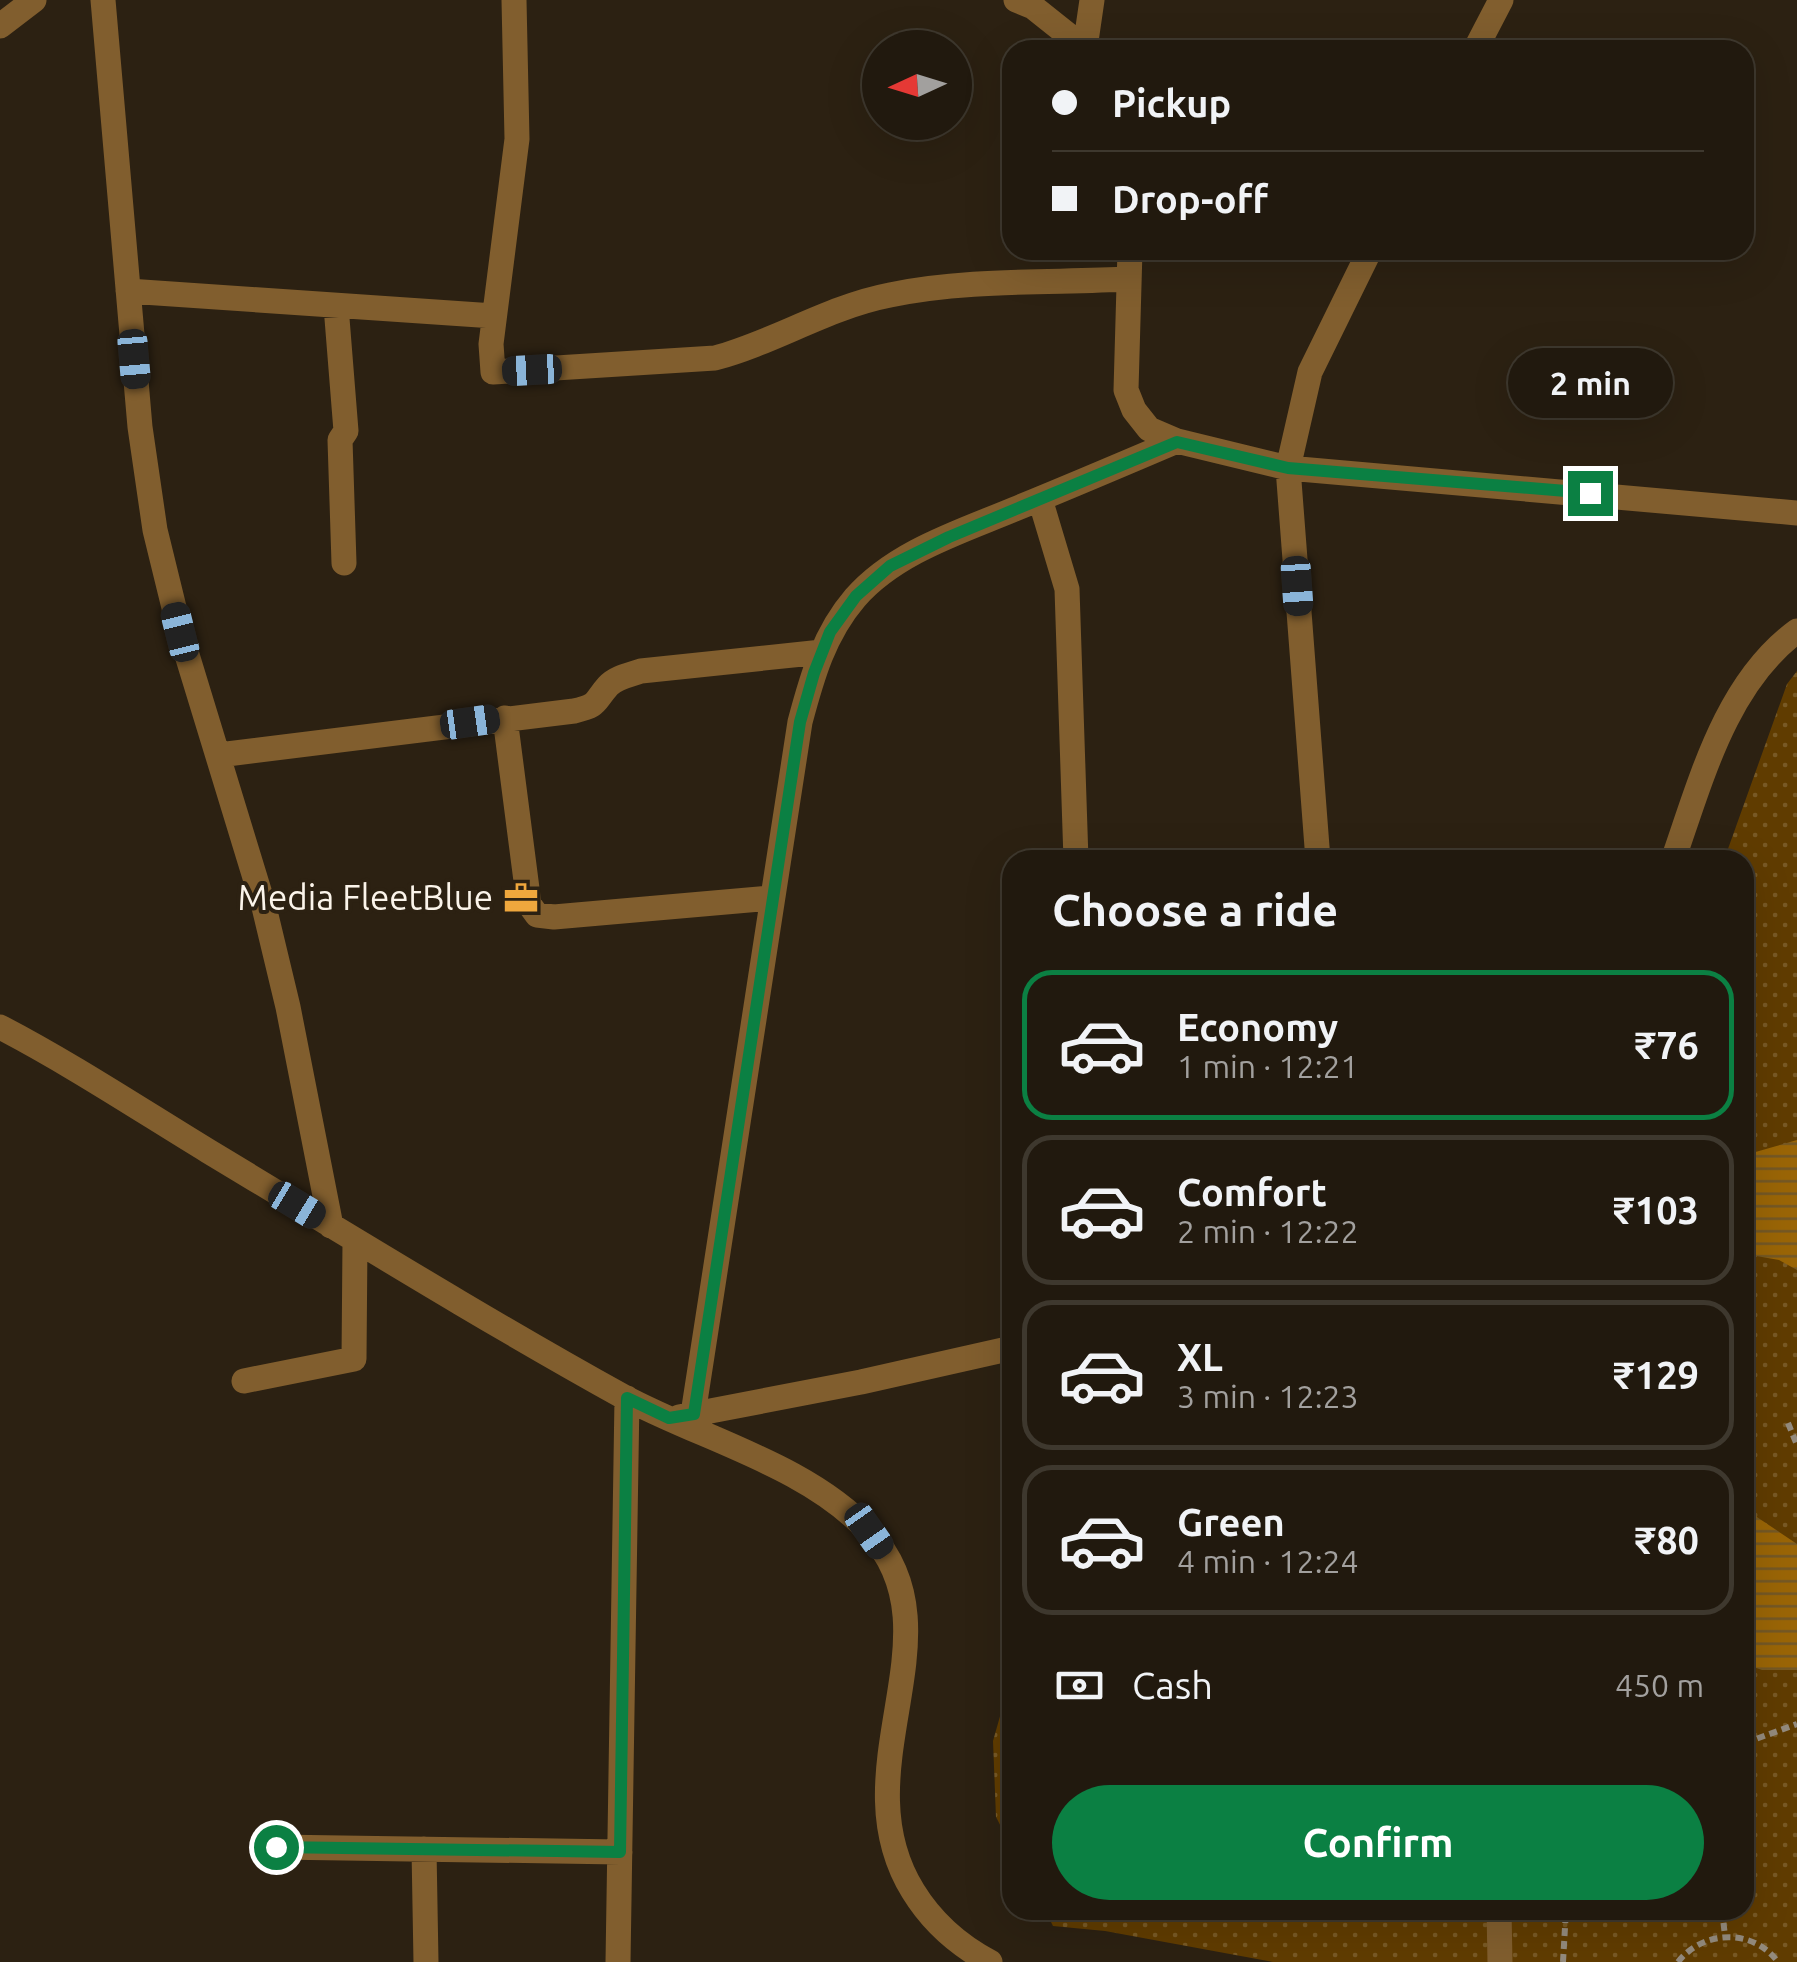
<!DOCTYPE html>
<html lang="en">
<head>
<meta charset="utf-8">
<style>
  body { margin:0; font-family:Ubuntu,sans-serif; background:#2d261c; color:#f1f3f6; height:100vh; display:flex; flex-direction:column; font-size:38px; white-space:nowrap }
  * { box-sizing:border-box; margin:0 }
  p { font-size:32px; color:#a2a09e }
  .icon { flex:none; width:55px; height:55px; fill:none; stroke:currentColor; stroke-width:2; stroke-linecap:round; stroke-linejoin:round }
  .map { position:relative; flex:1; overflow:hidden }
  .drawer { position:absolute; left:1002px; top:850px; width:752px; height:1070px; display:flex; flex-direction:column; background:#21190e; border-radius:30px; box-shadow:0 10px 40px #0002,0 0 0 2px #3e382e }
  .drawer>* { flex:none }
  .guide { position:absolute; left:1002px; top:40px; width:752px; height:220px; border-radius:30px; box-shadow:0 10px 40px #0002,0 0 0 2px #3e382e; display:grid; align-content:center; height:220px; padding:0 50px; background:#21190e }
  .needle { width:65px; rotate:266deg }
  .fabs { position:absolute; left:862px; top:30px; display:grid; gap:20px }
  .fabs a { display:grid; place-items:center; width:110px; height:110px; border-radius:50%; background:#21190e; box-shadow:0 10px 40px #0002,0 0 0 2px #3e382e; font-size:50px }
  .end { position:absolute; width:45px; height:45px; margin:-22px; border:12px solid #0b8043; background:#fff; box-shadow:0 0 0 5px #fff }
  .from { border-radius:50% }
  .bubble { position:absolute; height:70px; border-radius:35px; background:#21190e; box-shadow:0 10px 40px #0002,0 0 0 2px #3e382e; font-size:32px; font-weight:600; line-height:70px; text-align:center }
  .car { position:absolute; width:30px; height:60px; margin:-30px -15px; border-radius:12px; box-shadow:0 0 8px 2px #0007; background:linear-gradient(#222 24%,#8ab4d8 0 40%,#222 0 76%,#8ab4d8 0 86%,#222 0) }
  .guide b { display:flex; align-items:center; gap:35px; height:95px; font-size:38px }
  .guide b+b { border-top:2px solid #3e382e }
  .guide i { width:25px; height:25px; background:#f1f3f6 }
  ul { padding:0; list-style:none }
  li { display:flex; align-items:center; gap:30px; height:150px; margin:0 20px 15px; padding:0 30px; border:5px solid #3e382e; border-radius:30px }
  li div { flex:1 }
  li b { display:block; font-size:38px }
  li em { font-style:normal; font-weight:600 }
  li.selected { border-color:#0b8043 }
  li>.icon { width:90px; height:90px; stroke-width:1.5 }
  h2 { padding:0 50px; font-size:45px; line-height:120px }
  .pay { display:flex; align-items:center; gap:25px; height:110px; padding:0 50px; font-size:38px }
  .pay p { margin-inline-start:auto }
  .cta { display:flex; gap:20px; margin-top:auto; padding:20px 50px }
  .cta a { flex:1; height:115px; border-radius:60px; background:#0b8043; color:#fff; font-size:40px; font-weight:600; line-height:115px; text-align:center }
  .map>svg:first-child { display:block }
</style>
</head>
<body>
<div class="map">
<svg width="1797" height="1962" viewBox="0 0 1797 1962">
  <defs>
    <pattern id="grass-dots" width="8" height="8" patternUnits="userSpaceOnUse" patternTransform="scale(2.5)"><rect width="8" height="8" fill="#603c00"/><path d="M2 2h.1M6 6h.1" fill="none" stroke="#785925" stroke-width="1.8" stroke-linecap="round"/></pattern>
    <pattern id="water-rules" width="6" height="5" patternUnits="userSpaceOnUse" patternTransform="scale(2.5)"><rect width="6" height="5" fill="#9a6506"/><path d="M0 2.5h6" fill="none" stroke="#725726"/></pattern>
  </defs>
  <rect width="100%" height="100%" fill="#2c2112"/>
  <path fill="url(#grass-dots)" d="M1797,671V1962H1273L1105,1931L1053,1926L1045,1910H1745V860H1724L1787,684Z
    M1012,1674V1848L996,1817L993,1741Z"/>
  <path fill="url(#water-rules)" d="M1797,1140V1270L1779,1260L1745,1254V1155Z
    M1745,1509L1797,1544V1670H1762L1745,1664Z"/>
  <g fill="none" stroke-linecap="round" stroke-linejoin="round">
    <path stroke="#938a7d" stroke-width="6" stroke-dasharray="8 5" stroke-linecap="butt" d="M1788,1423L1797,1445
      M1745,1743L1797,1724
      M1722,1910L1725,1936
      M1563,1962L1566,1910
      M1678,1962C1703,1930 1753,1928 1778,1962"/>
    <path stroke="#815e2e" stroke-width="25" d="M103,0L140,427L155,530L180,632L264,907L288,1007L331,1226
      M514,0L517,139L491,344L493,372L715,358C775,342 828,307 890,295C965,279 1052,283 1129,279
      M1016,0L1033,7L1087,50
      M0,26L34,0
      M1085,48L1092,0
      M1475,50L1501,0
      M1130,250L1126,390L1134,410L1149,429L1177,441L1288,468L1797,513
      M128,291L494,316
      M336,306L346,431L340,440L344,563
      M1040,499L1067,589L1076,860
      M505,718L529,904L537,915L554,917L771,898
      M219,755L574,711C599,705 593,703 608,686C616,677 630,675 641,671L822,652
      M1318,860L1288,468L1310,372L1370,250
      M1673,860C1701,780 1726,683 1797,631
      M0,1027C71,1064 139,1109 208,1151C346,1234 483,1319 624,1397C702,1439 807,1465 868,1531C964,1633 837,1768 913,1891C932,1922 958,1945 990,1962
      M244,1381L354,1359L355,1241
      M693,1414L800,722C812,677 824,634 855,598C895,552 960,532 1015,509C1069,487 1123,464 1177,441
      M679,1417L861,1382L1012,1348
      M276,1847L620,1852
      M424,1849L426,1962
      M1499,1910L1500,1962
      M618,1962L627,1398"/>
  </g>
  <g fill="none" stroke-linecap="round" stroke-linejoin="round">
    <path stroke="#0b8043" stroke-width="12" d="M276,1847L620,1852L627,1398L669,1418L694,1414L800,722L814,673L830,632L856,596L890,566L949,537L1177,442L1288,468L1590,493"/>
  </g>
  <defs>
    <g id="office-bare" transform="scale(2.7)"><path d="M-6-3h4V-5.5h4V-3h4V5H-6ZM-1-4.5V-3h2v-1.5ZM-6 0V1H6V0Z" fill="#efa73d" stroke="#2c2112" stroke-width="2.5" paint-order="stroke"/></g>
  </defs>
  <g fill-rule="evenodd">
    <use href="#office-bare" x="521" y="898"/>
  </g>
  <g text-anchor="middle" stroke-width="8" stroke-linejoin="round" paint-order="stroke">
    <g font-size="35" fill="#fbf4ea" stroke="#2c2112" text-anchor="end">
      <text x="493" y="910">Media FleetBlue</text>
    </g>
  </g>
</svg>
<div class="fabs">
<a><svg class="needle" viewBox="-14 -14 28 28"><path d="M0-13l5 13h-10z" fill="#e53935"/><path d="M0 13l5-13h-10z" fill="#a2a09e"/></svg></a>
</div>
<i class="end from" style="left:276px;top:1847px"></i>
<i class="end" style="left:1590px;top:493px"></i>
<div class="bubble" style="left:1508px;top:348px;width:165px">2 min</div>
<i class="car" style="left:134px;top:359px;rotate:175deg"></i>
<i class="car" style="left:532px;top:370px;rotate:267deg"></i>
<i class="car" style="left:1297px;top:586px;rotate:176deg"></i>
<i class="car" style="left:180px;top:632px;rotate:346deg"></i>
<i class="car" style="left:470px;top:722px;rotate:82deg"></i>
<i class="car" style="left:297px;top:1205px;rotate:121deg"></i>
<i class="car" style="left:869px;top:1531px;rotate:145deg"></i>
<div class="guide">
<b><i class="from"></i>Pickup</b>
<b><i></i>Drop-off</b>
</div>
<section class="drawer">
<h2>Choose a ride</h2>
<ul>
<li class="selected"><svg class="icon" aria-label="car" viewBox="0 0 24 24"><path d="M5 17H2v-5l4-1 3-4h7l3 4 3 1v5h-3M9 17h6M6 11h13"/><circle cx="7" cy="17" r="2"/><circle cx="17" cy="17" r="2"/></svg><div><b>Economy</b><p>1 min · 12:21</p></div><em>₹76</em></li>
<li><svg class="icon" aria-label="car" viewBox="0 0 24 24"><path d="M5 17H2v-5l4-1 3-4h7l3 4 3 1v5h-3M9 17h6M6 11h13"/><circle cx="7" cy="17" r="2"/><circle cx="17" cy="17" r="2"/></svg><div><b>Comfort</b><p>2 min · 12:22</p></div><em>₹103</em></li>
<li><svg class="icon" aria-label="car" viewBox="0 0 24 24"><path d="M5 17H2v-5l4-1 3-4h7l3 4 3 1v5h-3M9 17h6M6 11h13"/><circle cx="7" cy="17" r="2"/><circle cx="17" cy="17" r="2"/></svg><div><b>XL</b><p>3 min · 12:23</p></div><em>₹129</em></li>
<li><svg class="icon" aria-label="car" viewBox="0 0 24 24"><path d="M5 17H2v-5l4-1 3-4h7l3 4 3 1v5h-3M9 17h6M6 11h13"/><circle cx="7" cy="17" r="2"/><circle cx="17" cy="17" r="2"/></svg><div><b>Green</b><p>4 min · 12:24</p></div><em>₹80</em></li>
</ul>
<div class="pay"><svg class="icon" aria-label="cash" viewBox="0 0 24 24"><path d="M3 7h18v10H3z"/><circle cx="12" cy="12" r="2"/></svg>Cash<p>450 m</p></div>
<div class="cta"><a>Confirm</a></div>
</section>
</div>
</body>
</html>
